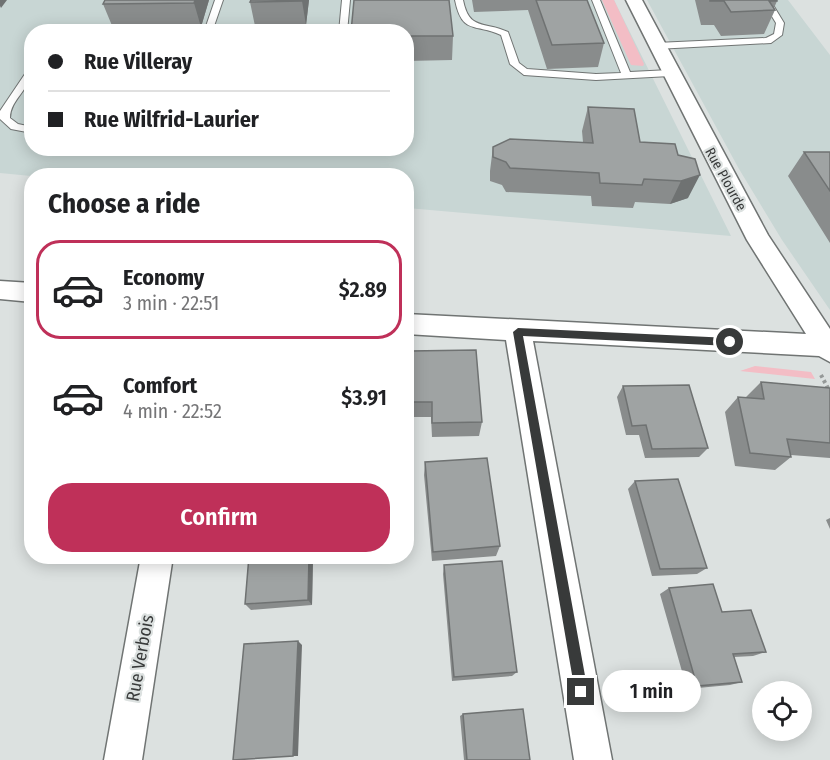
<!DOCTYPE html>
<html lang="en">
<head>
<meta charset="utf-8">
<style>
  body { margin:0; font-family:"Fira Sans Condensed",sans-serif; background:#f2f2f2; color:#202124; height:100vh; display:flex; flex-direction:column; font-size:22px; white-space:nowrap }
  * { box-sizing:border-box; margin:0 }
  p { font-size:20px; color:#757577 }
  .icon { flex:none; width:33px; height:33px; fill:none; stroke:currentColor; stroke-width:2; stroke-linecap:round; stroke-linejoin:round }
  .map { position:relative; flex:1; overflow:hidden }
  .panel { position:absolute; left:24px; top:168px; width:390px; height:396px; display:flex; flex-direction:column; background:#fff; border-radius:24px; box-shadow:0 3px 15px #0003 }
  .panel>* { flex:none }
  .guide { position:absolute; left:24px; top:24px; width:390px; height:132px; border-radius:24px; box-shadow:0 3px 15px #0003; display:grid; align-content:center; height:132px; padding:0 24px; background:#fff }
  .controls { position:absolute; left:752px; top:681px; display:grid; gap:12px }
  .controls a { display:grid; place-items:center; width:60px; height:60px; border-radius:50%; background:#fff; box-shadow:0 3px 15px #0003; font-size:30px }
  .end { position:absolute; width:27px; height:27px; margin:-14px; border:8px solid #383a3a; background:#fff; box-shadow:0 0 0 3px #fff }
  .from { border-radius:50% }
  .bubble { position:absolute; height:42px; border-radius:21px; background:#fff; box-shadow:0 3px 15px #0003; font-size:20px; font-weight:600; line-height:42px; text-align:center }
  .guide b { display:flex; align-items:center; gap:21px; height:57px; font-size:22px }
  .guide b+b { border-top:2px solid #e0e0e0 }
  .guide i { width:15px; height:15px; background:#202124 }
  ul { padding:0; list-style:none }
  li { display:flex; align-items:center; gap:18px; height:99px; margin:0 12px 9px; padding:0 12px; border:3px solid transparent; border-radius:24px }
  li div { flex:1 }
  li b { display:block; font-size:22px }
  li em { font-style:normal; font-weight:600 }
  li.current { border-color:#bf3059 }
  li>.icon { width:54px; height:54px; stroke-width:1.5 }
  h2 { padding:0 24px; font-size:27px; line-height:72px }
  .action { display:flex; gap:12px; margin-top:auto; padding:12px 24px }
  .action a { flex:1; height:69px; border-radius:24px; background:#bf3059; color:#fff; font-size:24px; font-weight:600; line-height:69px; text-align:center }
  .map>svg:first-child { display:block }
</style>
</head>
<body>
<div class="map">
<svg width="830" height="760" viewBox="0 0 830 760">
  <rect width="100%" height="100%" fill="#dce1e0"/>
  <path fill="#c8d6d4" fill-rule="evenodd" d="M0,0H614L731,236L407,208L406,176H31L0,173ZM32,32H406V148H32Z
    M647,0H788L830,55V310L782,240L739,169Z"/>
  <path fill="#f3bdc5" d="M602,0H614L644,64L643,66L631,65Z
    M755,366L811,372L815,379L740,371Z"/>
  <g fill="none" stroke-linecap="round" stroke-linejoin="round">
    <g stroke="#707473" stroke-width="2">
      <path id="lane" d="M215,0H223L212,32H204Z
        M342,0H350L347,32H339Z
        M455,0H463C469,31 484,21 508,32L519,63L527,69L596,74L621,73L592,0H600L630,72L670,70L675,73L670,76L596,80L524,75L510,64L501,35C475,23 462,35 455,0Z
        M762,0H770L784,23L782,35L771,43L656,49L652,46L656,43L766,38L774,34L776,23Z
        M32,67C32,89 10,99 10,118L18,124L32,127V133L11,129L0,119V111L29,68Z"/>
    </g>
    <g stroke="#707473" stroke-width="3">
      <path id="street" d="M626,0H642L768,235L830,329V362L819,356L533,341L612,760H574L506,340L406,334V314L806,334L747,240Z
        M0,281L32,283V302L0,299Z
        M141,556H173L142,760H104Z"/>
    </g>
    <path stroke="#959998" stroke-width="4" stroke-dasharray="3 3" stroke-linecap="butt" d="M821,375L830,392"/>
    <use href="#lane" fill="#fff" fill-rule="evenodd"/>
    <use href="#street" fill="#fff" fill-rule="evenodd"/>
  </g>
  <path fill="#898c8c" d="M105,0H209L201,27L113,28L103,4Z
    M251,0H309L306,25L255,26L250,2Z
    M472,0H587L604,43L598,67L547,69L528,10L474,12Z
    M695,0H777V1L774,8L775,10L764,34L721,36L714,25H701Z
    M406,32L453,36L452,60L406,61Z
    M588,107L640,142L675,144L688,198L670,204L635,202L633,208L592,206L591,196L506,192L502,185L490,181V171L493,147L583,142L582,131Z
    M804,152H830V243L788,176Z
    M410,351L482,422L479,436L432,437L431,417H412Z
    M761,382L830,388V458L791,455V457L775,470L735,466L725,412L738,397H746Z
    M623,386L708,448L699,457L645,458L639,435H626L617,397Z
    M425,462L500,546L496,556L432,561L424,475Z
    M635,481L707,568L697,574L652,576L628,489Z
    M830,518V529L826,520Z
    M249,556H313L312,605L251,610L245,604Z
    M444,565L517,672L512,676L452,681L443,574Z
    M669,588L722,612L766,652L753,656L734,657L742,682L730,685L687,689L660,594Z
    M463,714L530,760H464L460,716Z"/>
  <path fill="#6f7272" d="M0,0H7L1,8L0,6Z
    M195,0H209L201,27L194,3Z
    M303,0H309L306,25L302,1Z
    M700,175L688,198L670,204L681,181Z
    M309,556H313L312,605L308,600Z
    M298,641L302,645L298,756H293Z"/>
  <path fill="#9fa3a3" stroke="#6f7272" stroke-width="1.5" d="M105,0H195L194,3L103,4Z
    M251,0H303L302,1L250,2Z
    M354,0H449L453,36H406V32H351Z
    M536,0H587L604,43L552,45Z
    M710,0H777V1H769L775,10L731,12L724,1H710Z
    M588,107L634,109L640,142L675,144L678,155L695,159L700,175L681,181L644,179L642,185L600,183L599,173L510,168L506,162L493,157V147L510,139L593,143Z
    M804,152H830V191Z
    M476,350L482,422L432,423V402H411L410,351Z
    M761,382L830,388V443L787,439L791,457L750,453L738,397L764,399Z
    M689,385L708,448L652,449L646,425L632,426L623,386Z
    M487,458L500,546L433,552L425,462Z
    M678,479L707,568L660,569L635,481Z
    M249,556H309L308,600L245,604Z
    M502,561L517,672L454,677L444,565Z
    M713,584L722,612L751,610L766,652L733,654L742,682L697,686L669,588Z
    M298,641L293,756L233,760L244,644Z
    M523,709L530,760H467L463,714Z"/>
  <path fill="#383a3a" d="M518,328L730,338L735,342L730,346L523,336L588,692L581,699L575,692L513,332Z"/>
  <g text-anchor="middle" stroke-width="4.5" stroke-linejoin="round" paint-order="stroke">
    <g font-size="14" fill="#383a3a" stroke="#dce1e0">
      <text transform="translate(726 179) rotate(61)" y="5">Rue Plourde</text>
    </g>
    <g font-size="18" fill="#383a3a" stroke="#dce1e0">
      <text transform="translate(140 658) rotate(-80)" y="6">Rue Verbois</text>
    </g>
  </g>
</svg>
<div class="controls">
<a><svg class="icon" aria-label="locate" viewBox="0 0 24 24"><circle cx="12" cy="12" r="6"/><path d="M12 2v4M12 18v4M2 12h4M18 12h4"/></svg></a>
</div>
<i class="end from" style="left:730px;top:342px"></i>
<i class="end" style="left:581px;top:692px"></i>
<div class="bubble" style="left:602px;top:670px;width:99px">1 min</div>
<div class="guide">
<b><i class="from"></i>Rue Villeray</b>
<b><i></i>Rue Wilfrid-Laurier</b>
</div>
<section class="panel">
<h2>Choose a ride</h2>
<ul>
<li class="current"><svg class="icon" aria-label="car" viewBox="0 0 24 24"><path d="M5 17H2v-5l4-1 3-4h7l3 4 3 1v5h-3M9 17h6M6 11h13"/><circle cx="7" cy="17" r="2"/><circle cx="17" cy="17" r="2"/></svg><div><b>Economy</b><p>3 min · 22:51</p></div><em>$2.89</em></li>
<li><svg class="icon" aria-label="car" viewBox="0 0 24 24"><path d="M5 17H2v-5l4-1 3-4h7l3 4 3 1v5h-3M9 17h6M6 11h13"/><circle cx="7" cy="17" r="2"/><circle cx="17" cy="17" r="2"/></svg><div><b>Comfort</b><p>4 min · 22:52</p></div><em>$3.91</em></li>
</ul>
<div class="action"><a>Confirm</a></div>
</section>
</div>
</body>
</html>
